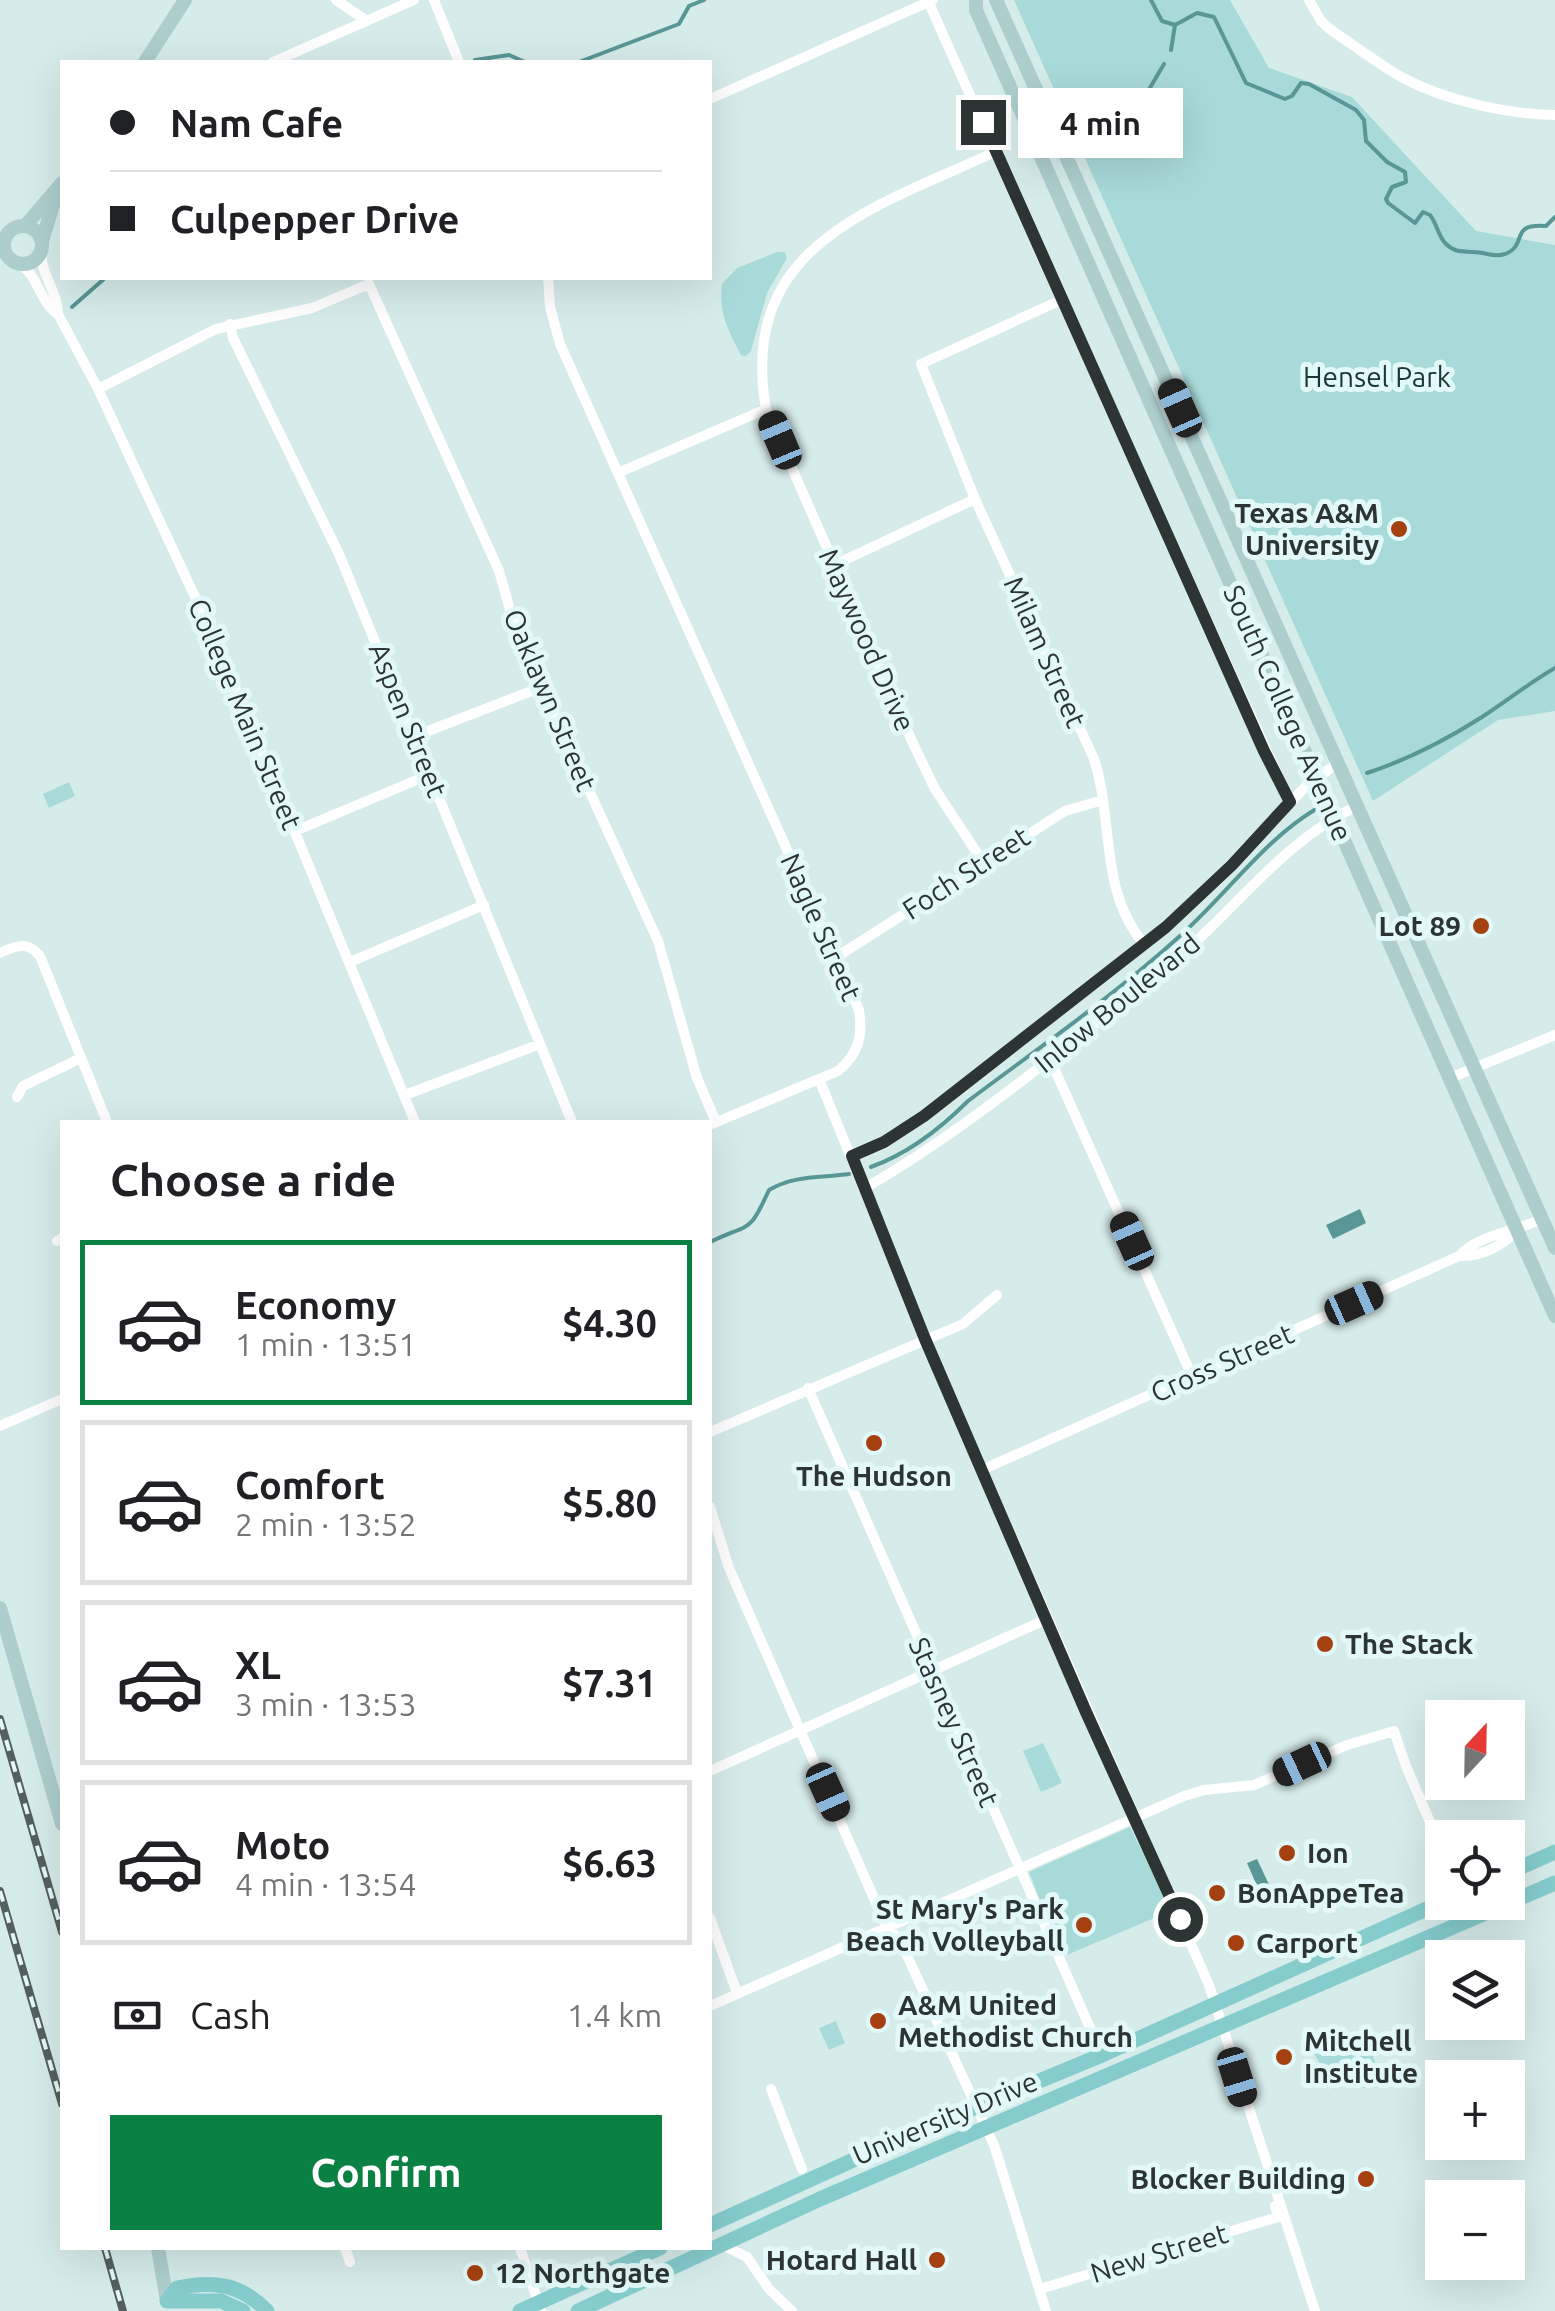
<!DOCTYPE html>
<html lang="en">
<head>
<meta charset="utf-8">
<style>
  body { margin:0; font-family:Ubuntu,sans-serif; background:#f6f6f6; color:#202124; height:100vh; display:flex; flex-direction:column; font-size:38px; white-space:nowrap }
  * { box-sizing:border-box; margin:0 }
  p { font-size:32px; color:#757577 }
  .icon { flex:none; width:55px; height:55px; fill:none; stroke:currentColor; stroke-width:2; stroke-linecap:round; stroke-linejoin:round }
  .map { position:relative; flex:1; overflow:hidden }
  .panel { position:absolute; left:60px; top:1120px; width:652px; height:1130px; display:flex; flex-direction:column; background:#fff; border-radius:0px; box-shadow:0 10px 40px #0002 }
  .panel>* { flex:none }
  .top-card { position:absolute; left:60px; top:60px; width:652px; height:220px; border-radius:0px; box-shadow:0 10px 40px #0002; display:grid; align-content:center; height:220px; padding:0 50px; background:#fff }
  .needle { width:65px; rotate:22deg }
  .tools { position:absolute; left:1425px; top:1700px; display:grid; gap:20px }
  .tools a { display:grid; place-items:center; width:100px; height:100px; border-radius:0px; background:#fff; box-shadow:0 10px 40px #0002; font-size:50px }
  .end { position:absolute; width:45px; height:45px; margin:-22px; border:12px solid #2c3434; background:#fff; box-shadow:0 0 0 5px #fff }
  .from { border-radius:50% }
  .bubble { position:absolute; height:70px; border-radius:0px; background:#fff; box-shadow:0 10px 40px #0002; font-size:32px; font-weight:600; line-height:70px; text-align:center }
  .car { position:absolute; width:30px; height:60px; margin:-30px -15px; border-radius:12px; box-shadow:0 0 8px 2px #0007; background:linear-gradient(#222 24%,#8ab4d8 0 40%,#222 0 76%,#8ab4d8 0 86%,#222 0) }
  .top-card b { display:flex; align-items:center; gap:35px; height:95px; font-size:38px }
  .top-card b+b { border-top:2px solid #e0e0e0 }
  .top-card i { width:25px; height:25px; background:#202124 }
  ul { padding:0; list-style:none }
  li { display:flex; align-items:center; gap:30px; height:165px; margin:0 20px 15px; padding:0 30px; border:5px solid #e0e0e0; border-radius:0px }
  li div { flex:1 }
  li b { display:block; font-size:38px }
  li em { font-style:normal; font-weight:600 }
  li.selected { border-color:#0b8043 }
  li>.icon { width:90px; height:90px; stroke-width:1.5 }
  h2 { padding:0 50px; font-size:45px; line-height:120px }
  .pay { display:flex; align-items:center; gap:25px; height:110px; padding:0 50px; font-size:38px }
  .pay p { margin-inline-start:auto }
  .primary-button { display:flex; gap:20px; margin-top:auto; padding:20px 50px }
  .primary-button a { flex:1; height:115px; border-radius:0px; background:#0b8043; color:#fff; font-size:40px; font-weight:600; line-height:115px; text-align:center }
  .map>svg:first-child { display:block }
</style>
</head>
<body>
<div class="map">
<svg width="1555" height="2311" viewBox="0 0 1555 2311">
  <rect width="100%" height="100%" fill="#d6eceb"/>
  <path fill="#a9dada" d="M1014,0H1230L1269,68L1352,97L1476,231L1555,245V711L1498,720L1373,801Z
    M777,252H785L787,258L767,293L751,351L746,356L741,355C728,331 718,311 722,284L737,268Z
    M69,782L75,796L49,808L43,794Z
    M1043,1743L1062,1783L1041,1792L1023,1751Z
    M1130,1827L1171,1911L1062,1957L1029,1872Z
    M836,2021L845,2043L829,2050L819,2028Z
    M1368,2037L1382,2087L1358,2088L1340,2080L1335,2089L1318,2074L1322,2068L1314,2053Z"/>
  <path fill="#599696" d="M1360,1209L1366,1223L1333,1239L1326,1225Z
    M1257,1859L1272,1891L1261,1895L1247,1863Z"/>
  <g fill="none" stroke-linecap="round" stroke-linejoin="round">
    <path stroke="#599696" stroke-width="4" d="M1151,0L1162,21L1175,25L1197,13L1214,17L1246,83L1285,99L1292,96L1301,83L1309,84L1356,110L1364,120L1366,141L1387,162L1405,172L1406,182L1392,187L1386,199L1388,203L1415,223L1423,212L1430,215C1437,224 1438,235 1445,243C1455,253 1461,251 1474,252C1486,252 1493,258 1505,254C1529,245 1508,223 1546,226L1555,217
      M1171,50L1175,25
      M475,60L509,55L525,62
      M579,62L679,24L689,6L704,0
      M1111,154L1164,64
      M72,307L105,278
      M1367,773C1407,760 1446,740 1482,717C1507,701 1529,683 1555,668
      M871,1167C907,1154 941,1128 968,1101C1040,1047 1115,995 1181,935C1226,895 1264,840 1316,809
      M710,1242C752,1222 749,1234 769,1190C794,1175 821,1178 849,1174"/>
    <path stroke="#fff" stroke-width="10" d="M336,0L367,21
      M434,0L459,62
      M1309,0L1321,21L1331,30C1355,46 1378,64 1403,78C1447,101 1506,114 1555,115
      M929,3L1061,300L1290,802
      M273,62L414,0
      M710,99L933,0
      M41,252C41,275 58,292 58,314L98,389L217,644L415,1122
      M19,264C39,275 39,302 58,314
      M548,278L550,307L560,344L859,1010C863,1037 859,1053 838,1071L712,1124
      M1061,300L921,364L975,499L1094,759C1114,821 1099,891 1144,944
      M230,324L233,338L339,554L572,1122
      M98,389L216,329L312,308L369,284L499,571L510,610L530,661L658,941L697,1078L716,1122
      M620,472L766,409
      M834,565L975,499
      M415,736L542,687
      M295,831L431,774
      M983,862L935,789L911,739L766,409C737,243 877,207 997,151
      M0,953C17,945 27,941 40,956L107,1122
      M835,958L1065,811L1103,800
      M350,962L484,905
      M1050,1059L1192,1376
      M1450,1078L1555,1035
      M819,1079L925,1339L1209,1985L1315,2311
      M405,1095L540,1044
      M17,1097L23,1086L81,1058
      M851,1156L883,1142L924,1116L1166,927L1232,865L1306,786L1339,762
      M865,1188C938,1146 1004,1095 1071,1043C1107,1015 1144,988 1178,958C1238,906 1285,840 1357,806
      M57,1241L62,1238
      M1459,1256C1481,1257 1503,1246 1517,1230
      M808,1388L1102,2055
      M0,1426L62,1399
      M710,1432L963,1324L997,1295
      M984,1469L1459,1256C1480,1234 1516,1231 1542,1219
      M710,1507L729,1568L887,1928L899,1938L994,2145L1046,2311
      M710,1771L1047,1619
      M710,1918L737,1993
      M710,2006L1184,1796L1204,1790L1254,1785L1347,1745L1394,1731L1406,1766L1442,1850
      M771,2089L802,2169
      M722,2245L747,2257L769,2289L792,2311
      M345,2248L350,2262
      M520,2248L541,2311
      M1040,2289L1278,2217L1275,2206"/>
    <path stroke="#aecece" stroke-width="14" d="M976,0V10L1555,1316
      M996,0L1555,1248
      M145,62L185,0
      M25,226L62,183
      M4 245a19 19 0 1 1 38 0a19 19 0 1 1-38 0Z
      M42,241L57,192
      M0,1608L62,1824
      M158,2248L167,2301"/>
    <path stroke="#86cccd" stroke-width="15" d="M1508,1873L1555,1852
      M710,2225L904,2137L1102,2055L1442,1902
      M167,2301L177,2288C213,2280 241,2284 267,2311
      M167,2301H221L243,2311
      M520,2311L660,2248
      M578,2311L820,2199L1555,1883"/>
    <g stroke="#54605f" stroke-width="8">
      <path id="rail" d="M0,1719L62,1932
        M0,1891L62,2104
        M105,2248L123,2311"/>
    </g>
    <use href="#rail" stroke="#e3f9f9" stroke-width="4" stroke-dasharray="11" stroke-linecap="butt"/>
  </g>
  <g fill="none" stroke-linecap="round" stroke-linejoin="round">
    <path stroke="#2c3434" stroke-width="12" d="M983,122L1264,751L1290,802L1232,865L1166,927L924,1116L884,1142L852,1156L925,1339L1086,1712L1180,1919"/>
  </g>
  <g fill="#a54010" stroke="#e3f9f9" stroke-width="4">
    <circle cx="1399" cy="529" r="10"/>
    <circle cx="1481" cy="926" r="10"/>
    <circle cx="874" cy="1443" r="10"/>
    <circle cx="1325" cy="1644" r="10"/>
    <circle cx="1287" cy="1853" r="10"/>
    <circle cx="1217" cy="1893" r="10"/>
    <circle cx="1084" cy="1925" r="10"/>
    <circle cx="1236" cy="1943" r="10"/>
    <circle cx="878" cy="2021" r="10"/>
    <circle cx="1284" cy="2057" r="10"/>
    <circle cx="1366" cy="2179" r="10"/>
    <circle cx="937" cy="2260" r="10"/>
    <circle cx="475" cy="2273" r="10"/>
  </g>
  <g text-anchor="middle" stroke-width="10" stroke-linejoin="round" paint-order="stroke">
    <g font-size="28" fill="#173737" stroke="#e3f9f9">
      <text x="1377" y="387">Hensel Park</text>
    </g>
    <g font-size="28" font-weight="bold" fill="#2c3434" stroke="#e3f9f9" text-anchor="start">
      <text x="1379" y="523" text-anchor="end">Texas A&amp;M<tspan x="1379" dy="32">University</tspan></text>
      <text x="1461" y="936" text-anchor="end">Lot 89</text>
      <text x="874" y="1486" text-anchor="middle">The Hudson</text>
      <text x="1345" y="1654">The Stack</text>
      <text x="1307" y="1863">Ion</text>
      <text x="1237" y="1903">BonAppeTea</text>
      <text x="1064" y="1919" text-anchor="end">St Mary's Park<tspan x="1064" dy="32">Beach Volleyball</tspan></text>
      <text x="1256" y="1953">Carport</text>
      <text x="898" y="2015">A&amp;M United<tspan x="898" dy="32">Methodist Church</tspan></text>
      <text x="1304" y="2051">Mitchell<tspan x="1304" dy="32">Institute</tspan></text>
      <text x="1346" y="2189" text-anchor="end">Blocker Building</text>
      <text x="917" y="2270" text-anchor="end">Hotard Hall</text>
      <text x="495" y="2283">12 Northgate</text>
    </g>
    <g font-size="28" fill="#2c3434" stroke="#e3f9f9">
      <text transform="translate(867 640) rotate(66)" y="10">Maywood Drive</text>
      <text transform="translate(1045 652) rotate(66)" y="10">Milam Street</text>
      <text transform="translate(550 700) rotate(67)" y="10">Oaklawn Street</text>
      <text transform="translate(1288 713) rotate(66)" y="10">South College Avenue</text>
      <text transform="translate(245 714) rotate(67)" y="10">College Main Street</text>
      <text transform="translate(408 720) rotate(68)" y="10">Aspen Street</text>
      <text transform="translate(966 873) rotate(-33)" y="10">Foch Street</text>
      <text transform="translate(821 927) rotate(66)" y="10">Nagle Street</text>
      <text transform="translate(1117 1003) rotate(-39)" y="10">Inlow Boulevard</text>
      <text transform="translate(1222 1363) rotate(-24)" y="10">Cross Street</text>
      <text transform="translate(954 1722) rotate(66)" y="10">Stasney Street</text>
      <text transform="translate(945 2118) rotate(-23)" y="10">University Drive</text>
      <text transform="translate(1159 2253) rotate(-17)" y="10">New Street</text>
    </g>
  </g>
</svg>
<div class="tools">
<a><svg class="needle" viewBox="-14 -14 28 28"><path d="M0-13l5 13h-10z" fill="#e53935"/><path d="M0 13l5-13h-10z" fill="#757577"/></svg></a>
<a><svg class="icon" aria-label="locate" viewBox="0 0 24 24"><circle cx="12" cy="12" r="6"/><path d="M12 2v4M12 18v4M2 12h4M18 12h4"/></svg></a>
<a><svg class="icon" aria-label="layers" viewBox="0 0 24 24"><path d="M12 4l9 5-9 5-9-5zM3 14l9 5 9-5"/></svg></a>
<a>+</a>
<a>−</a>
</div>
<i class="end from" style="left:1180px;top:1919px"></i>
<i class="end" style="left:983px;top:122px"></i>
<div class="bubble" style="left:1018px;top:88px;width:165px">4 min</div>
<i class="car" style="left:1180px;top:408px;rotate:336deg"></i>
<i class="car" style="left:780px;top:440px;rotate:337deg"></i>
<i class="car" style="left:1132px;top:1241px;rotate:336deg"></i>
<i class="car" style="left:1354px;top:1303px;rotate:66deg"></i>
<i class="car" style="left:1302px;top:1764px;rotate:245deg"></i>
<i class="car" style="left:828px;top:1792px;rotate:156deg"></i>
<i class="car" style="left:1237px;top:2077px;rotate:163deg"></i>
<div class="top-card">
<b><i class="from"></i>Nam Cafe</b>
<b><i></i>Culpepper Drive</b>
</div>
<section class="panel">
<h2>Choose a ride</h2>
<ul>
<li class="selected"><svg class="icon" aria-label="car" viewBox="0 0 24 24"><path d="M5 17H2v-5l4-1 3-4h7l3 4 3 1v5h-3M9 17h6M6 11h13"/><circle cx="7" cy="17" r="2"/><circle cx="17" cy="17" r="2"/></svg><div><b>Economy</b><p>1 min · 13:51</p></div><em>$4.30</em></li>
<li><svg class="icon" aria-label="car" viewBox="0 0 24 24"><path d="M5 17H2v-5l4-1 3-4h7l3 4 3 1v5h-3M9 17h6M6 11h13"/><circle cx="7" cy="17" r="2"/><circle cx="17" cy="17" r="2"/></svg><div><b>Comfort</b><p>2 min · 13:52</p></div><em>$5.80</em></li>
<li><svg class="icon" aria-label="car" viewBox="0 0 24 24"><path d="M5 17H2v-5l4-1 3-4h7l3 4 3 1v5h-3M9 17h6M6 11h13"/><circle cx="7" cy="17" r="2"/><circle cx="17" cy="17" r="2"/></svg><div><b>XL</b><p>3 min · 13:53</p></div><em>$7.31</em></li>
<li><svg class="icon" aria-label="car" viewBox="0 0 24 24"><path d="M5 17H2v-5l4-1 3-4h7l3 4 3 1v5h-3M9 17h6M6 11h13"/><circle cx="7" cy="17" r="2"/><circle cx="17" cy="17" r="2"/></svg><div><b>Moto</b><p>4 min · 13:54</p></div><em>$6.63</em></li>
</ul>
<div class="pay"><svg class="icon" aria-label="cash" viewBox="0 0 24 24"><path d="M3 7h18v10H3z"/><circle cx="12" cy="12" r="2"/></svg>Cash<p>1.4 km</p></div>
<div class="primary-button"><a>Confirm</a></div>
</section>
</div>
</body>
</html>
